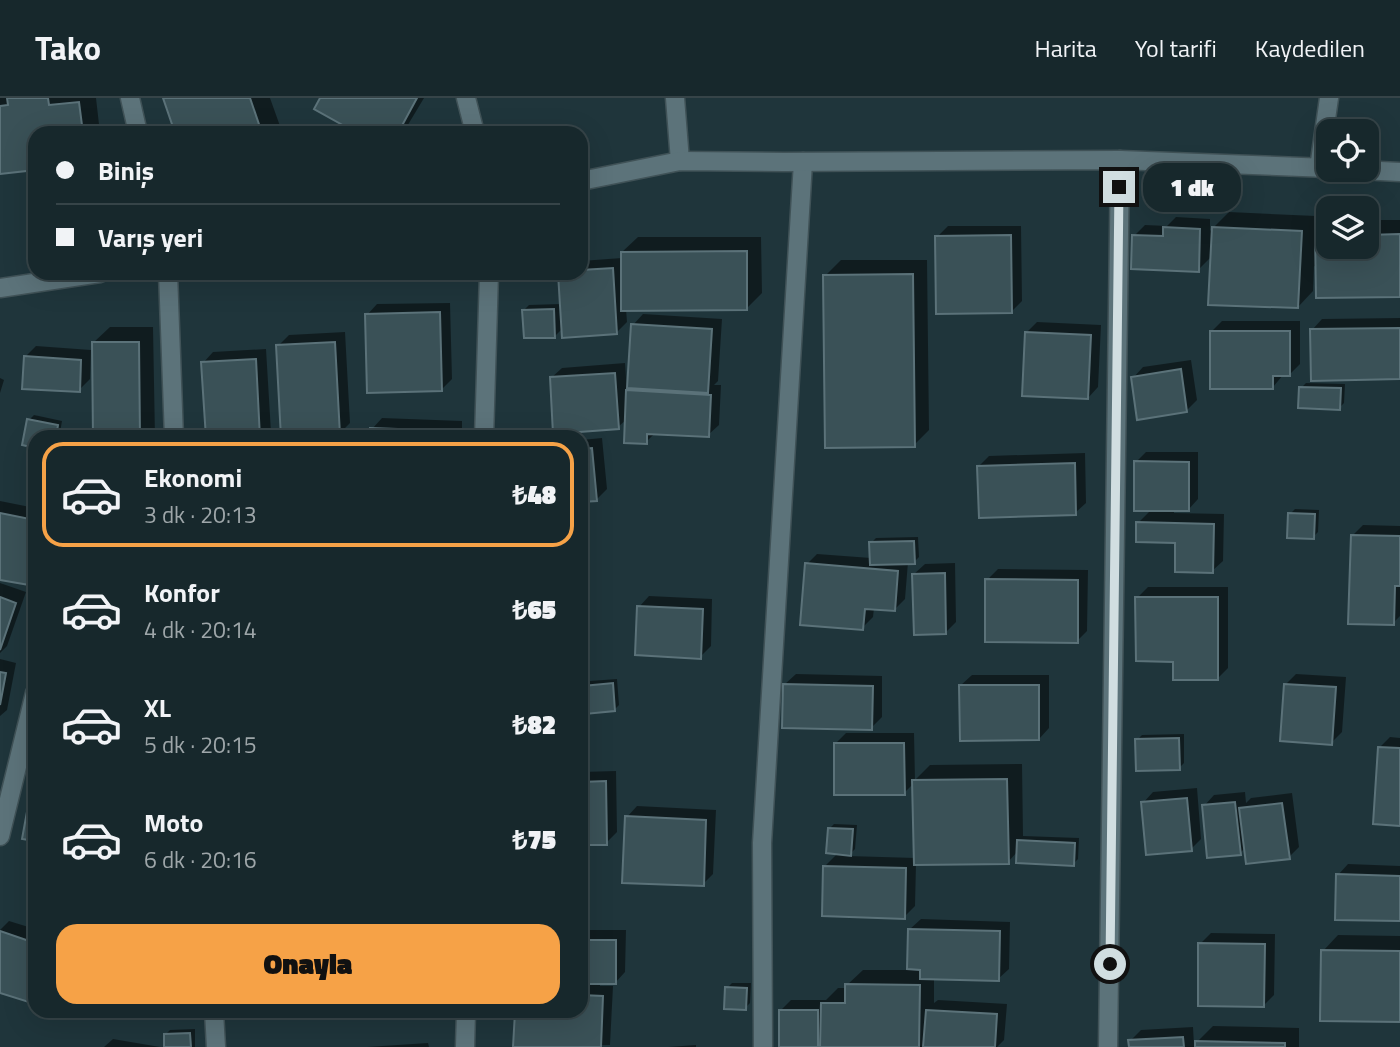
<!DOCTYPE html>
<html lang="tr">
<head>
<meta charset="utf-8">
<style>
  body { margin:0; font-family:"Titillium Web",sans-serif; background:#203034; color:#f1f3f6; height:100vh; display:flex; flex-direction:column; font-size:26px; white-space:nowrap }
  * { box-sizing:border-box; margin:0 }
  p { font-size:23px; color:#9ea6a9 }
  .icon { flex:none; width:38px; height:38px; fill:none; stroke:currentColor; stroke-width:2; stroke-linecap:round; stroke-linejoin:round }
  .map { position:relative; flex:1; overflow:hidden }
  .side { position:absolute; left:28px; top:332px; width:560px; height:588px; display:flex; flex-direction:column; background:#17282c; border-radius:21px; box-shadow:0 7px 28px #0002,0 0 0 2px #364448 }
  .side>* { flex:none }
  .top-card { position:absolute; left:28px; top:28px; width:560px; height:154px; border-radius:21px; box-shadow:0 7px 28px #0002,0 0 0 2px #364448; display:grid; align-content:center; height:154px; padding:0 28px; background:#17282c }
  .buttons { position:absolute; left:1316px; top:21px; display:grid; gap:14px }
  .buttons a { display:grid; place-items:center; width:63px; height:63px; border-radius:14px; background:#17282c; box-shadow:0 7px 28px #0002,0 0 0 2px #364448; font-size:35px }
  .end { position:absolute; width:32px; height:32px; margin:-16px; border:9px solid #d1dee1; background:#111; box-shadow:0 0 0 4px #111 }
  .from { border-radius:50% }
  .bubble { position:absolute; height:49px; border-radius:21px; background:#17282c; box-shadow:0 7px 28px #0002,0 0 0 2px #364448; font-size:23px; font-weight:800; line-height:49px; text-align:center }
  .top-card b { display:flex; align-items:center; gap:24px; height:66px; font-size:26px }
  .top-card b+b { border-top:2px solid #364448 }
  .top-card i { width:18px; height:18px; background:#f1f3f6 }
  ul { padding:12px 0 0; list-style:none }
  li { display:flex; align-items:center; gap:21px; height:105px; margin:0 14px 10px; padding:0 14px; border:4px solid transparent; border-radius:21px }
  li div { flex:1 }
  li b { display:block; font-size:26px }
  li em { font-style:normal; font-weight:800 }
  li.selected { border-color:#f6a247 }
  li>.icon { width:63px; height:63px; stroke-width:1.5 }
  .cta { display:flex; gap:14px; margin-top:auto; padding:14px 28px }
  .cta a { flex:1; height:80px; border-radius:21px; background:#f6a247; color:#111; font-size:28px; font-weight:800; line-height:80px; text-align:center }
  header { display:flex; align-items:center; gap:42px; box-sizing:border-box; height:98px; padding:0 35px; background:#17282c; border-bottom:2px solid #364448 }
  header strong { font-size:33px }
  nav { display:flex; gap:38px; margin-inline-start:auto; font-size:24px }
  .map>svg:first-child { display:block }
</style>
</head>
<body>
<header>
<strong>Tako</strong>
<nav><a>Harita</a><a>Yol tarifi</a><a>Kaydedilen</a></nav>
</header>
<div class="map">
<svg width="1400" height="949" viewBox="0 0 1400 949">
  <rect width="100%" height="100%" fill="#1f353b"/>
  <path fill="#0007" d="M0,0H96L100,35H35V70L0,74Z
    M165,0H270L280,28L272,35H177Z
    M322,0H424L403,35H361Z
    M1229,114L1316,118L1315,139L1328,126V149H1367V122H1400V197L1314,168L1313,193L1298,209L1212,158L1198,172L1134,138L1145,127L1167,128L1176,119L1210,121V133Z
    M948,128H1021L1022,203L1011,214L937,139Z
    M638,139H761L762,195L747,210L626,211L627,224L617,234L563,230L555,238L524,212L529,207L561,206L559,175H581V163L622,160V154Z
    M841,162H927L929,332L914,347L825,178Z
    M450,205L452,281L441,292L367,217L377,206Z
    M643,216L722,221L718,283L714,287H721L719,327L708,337L656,334L646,344L627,321L618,329L551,280L562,270L625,265L627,294L633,288V227Z
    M1400,220V280L1312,232L1322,221Z
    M1222,223H1300V266L1289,277H1283L1273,289L1211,234Z
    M1037,224L1101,227L1098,289L1088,300L1026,235Z
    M110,229H153L155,340H95L94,244Z
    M345,234L350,325L339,336L302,340L303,338L278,248L289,237Z
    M36,248L91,252L90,281L79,292L25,259Z
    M266,251L271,334L266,340H207L203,265L213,254Z
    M1191,262L1197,302L1187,312L1133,280L1143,269Z
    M0,280L4,282L0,295Z
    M1306,285L1345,286L1344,305L1339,310L1301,290Z
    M34,317L62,323L59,340H35V348L29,322Z
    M382,320L462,323V340H371L372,331Z
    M602,340L607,391L597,401L587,402V406L581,413V342Z
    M1146,354H1198V401L1188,412H1174V415L1224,416L1223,463L1212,473L1177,443L1138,425L1151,412L1136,364Z
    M1085,355L1086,405L1075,415L979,368L989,358Z
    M0,403L35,410V486L0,480Z
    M1295,411L1319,412L1318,434L1313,439L1290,416Z
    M1363,427L1400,428V518L1393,525L1352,438Z
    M918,439L919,459L914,464H908L905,501L894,512L874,510L873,519L862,530L807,466L817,456L871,460V445L876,440Z
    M955,465L956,524L946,534L914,476L925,466Z
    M998,471L1088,472L1087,533L1077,543L987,482Z
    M581,481L583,510L581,512Z
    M0,485L26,494L7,548L0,555Z
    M1148,489H1228V570L1218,580L1175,562L1137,500Z
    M649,498L712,501L711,548L700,559L639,509Z
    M0,561L16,565L7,612L0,618Z
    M796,576L882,578V619L871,630L785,586Z
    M1296,576L1346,579L1342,634L1331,645L1286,586Z
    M972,577H1049V630L1039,641L961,587Z
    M617,581L619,607L614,612L585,588L590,583Z
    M846,635H914L915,682L930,667L1022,666L1023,738L1079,740L1078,761L1073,766L1018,753L1008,764L916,766L915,808L904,819L825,768L838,755L829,731L834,726L857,727L855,751L848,758L916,760L914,685L904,695L835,646Z
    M1184,636V665L1179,670L1137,642L1142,637Z
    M1390,639L1400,640V726L1379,650Z
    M616,673L617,734L606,745H581V674Z
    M1197,690L1201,741L1191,751L1143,705L1153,694Z
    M1245,694L1246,705L1251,700L1292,695L1299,749L1289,759L1246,749L1240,755L1204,708L1214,697Z
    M637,708L716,712L713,776L703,786L627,719Z
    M1348,766L1400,768V822L1338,777Z
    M921,821L1010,824L1009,871L998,881L934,880V905L938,902L1007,906L1004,942L997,949H781L780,913L791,902H826L838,890H847V887L863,872H909L910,831Z
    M9,823L35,831V905L0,893V832Z
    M581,832H626L625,874L615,885L600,884V888H613L610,947L515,949L517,914H581Z
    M1211,835L1275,836L1274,897L1264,907L1200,846Z
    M1338,837L1400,838V922L1323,853Z
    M732,885H751L750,905L745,910L727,890Z
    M1213,928L1299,930V949H1131L1130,943L1141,932L1193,929L1194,947Z
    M195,931V949H166L165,937L170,932Z
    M113,941L160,949H104Z
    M428,945L429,949H367Z
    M696,947V949H668Z"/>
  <path fill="#3a5157" stroke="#5b7279" stroke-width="2" d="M7,0H48L49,7L79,4L83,35H35V72L0,76V8L8,7Z
    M163,0H250L262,35H175Z
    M320,0H417L398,35H357L314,11Z
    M1163,129L1200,131L1199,174L1131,171L1132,137L1163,138Z
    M1212,129L1302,133L1298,210L1208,207Z
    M1400,136V199L1316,200L1315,137H1328V149H1367V137Z
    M1011,137L1012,215L936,216L935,138Z
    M747,153V212L621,213V154Z
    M613,170L617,236L562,240L558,175H581V172Z
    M913,176L915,349L825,350L823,177Z
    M554,211L555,240H524L522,212Z
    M440,214L442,293L367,295L365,216Z
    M631,226L712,231L708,295L627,290Z
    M1400,230V281L1311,283L1310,231Z
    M1210,233H1290V278H1273V291H1210Z
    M1025,234L1091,237L1088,301L1022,298Z
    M92,244H139L140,340H93Z
    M335,244L340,337L281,340L276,247Z
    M24,258L81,262L80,294L22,291Z
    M256,261L260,340H206L201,264Z
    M1181,271L1187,314L1137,322L1131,279Z
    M615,275L619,331L553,336L550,279Z
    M1299,289L1341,290L1340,312L1298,310Z
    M626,292L711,297L709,339L647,336V346L624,345Z
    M27,321L58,327L56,340H35V350L22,347Z
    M370,330L453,333L452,340H370Z
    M592,350L597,403L581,404V351Z
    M1134,363L1189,364V413H1134Z
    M1075,365L1076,417L979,420L977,368Z
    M0,415L35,422V488L0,482Z
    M1288,415L1315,416L1314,441L1287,440Z
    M1136,424L1214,426L1213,475L1175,474V445L1136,444Z
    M1351,437L1400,438V488H1395L1394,527L1348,526Z
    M914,443L915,466L870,467L869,444Z
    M805,465L898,473L895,513L865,511L863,532L800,527Z
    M945,475L946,536L914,537L912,476Z
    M985,481L1078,482V545L985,544Z
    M0,499L16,505L0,552Z
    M1135,499H1218V582H1173V564L1136,563Z
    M637,508L703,511L701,561L635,557Z
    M0,574L6,575L0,607Z
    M613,585L615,613L585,616L583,588Z
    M783,586L873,588L872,632L782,630Z
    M1284,586L1336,589L1332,647L1280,643Z
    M959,587H1039V642L960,643Z
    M1179,640L1180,672L1136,673L1135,641Z
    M834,645H904L905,697H834Z
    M1378,649L1400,650V728L1373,726Z
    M1007,681L1009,766L914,767L912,682Z
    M606,683L607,747H581V684Z
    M31,692H35V743L22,741Z
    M1187,700L1192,753L1146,757L1141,704Z
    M1235,704L1241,757L1207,760L1202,707Z
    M1282,705L1290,761L1246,766L1239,710Z
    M625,718L706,722L704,788L622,785Z
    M828,730L853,731L851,758L826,755Z
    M1017,742L1075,745L1074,768L1016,765Z
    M823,768L906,770L905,821L822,818Z
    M1336,776L1400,778V823L1335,822Z
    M908,831L1000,833L999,883L920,881V872L907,871Z
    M0,833L35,845V906L0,895Z
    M581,842H616V886H581Z
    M1198,845L1265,846L1264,909L1198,908Z
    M1321,852L1400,853V924L1320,923Z
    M845,886L920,887L919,949H820L821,905H845Z
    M725,889L747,890L746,912L724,911Z
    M581,897L603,898L601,949H513L515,914H581Z
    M779,912H818V949H779Z
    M926,912L997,916L995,949H923Z
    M190,935L191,949H164V936Z
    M1183,939L1184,949H1129L1128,942Z
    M1195,943L1285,945V949H1195Z"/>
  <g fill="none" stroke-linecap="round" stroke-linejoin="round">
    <g stroke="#405257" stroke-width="21">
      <path id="street" d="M130,0L138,35
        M466,0L475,35
        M675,0L680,63
        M1319,70L1329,0
        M168,175L174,340
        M484,340L489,175
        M0,738L35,595
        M214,914L216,949
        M465,949L466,914
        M763,949L762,745L803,64
        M1108,949L1120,62"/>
    </g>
    <g stroke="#405257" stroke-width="21">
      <path id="secondary" d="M1361,72L1400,74
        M581,83L680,63L784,64L1120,62L1328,70
        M0,190L100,175"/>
    </g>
    <use href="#street" stroke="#5c737a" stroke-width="18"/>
    <use href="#secondary" stroke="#5c737a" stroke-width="18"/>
  </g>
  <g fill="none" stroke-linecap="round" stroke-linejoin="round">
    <path stroke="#d1dee1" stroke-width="9" d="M1110,866L1119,89"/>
  </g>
</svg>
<div class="buttons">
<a><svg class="icon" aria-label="locate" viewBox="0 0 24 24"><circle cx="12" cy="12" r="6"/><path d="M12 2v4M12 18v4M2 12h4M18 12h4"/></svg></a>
<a><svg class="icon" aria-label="layers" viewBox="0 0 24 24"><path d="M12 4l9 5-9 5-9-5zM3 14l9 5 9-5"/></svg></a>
</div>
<i class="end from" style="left:1110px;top:866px"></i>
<i class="end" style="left:1119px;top:89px"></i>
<div class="bubble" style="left:1143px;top:65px;width:98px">1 dk</div>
<div class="top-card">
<b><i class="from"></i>Biniş</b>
<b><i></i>Varış yeri</b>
</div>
<section class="side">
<ul>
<li class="selected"><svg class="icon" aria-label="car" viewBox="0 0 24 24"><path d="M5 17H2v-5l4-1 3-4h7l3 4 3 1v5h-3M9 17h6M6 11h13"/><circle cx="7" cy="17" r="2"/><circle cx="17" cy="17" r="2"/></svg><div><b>Ekonomi</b><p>3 dk · 20:13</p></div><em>₺48</em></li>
<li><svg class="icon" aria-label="car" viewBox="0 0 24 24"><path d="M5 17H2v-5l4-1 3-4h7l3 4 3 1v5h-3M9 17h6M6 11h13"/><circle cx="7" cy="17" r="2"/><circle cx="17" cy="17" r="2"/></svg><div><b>Konfor</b><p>4 dk · 20:14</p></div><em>₺65</em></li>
<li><svg class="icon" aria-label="car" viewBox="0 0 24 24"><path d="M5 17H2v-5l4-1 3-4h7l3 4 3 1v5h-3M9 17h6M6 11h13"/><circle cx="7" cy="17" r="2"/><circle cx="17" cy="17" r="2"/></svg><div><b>XL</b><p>5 dk · 20:15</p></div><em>₺82</em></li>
<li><svg class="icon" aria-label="car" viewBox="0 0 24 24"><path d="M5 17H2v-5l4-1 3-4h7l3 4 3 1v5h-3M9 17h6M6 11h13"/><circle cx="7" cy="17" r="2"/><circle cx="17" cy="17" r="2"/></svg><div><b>Moto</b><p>6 dk · 20:16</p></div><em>₺75</em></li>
</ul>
<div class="cta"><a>Onayla</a></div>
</section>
</div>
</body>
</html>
